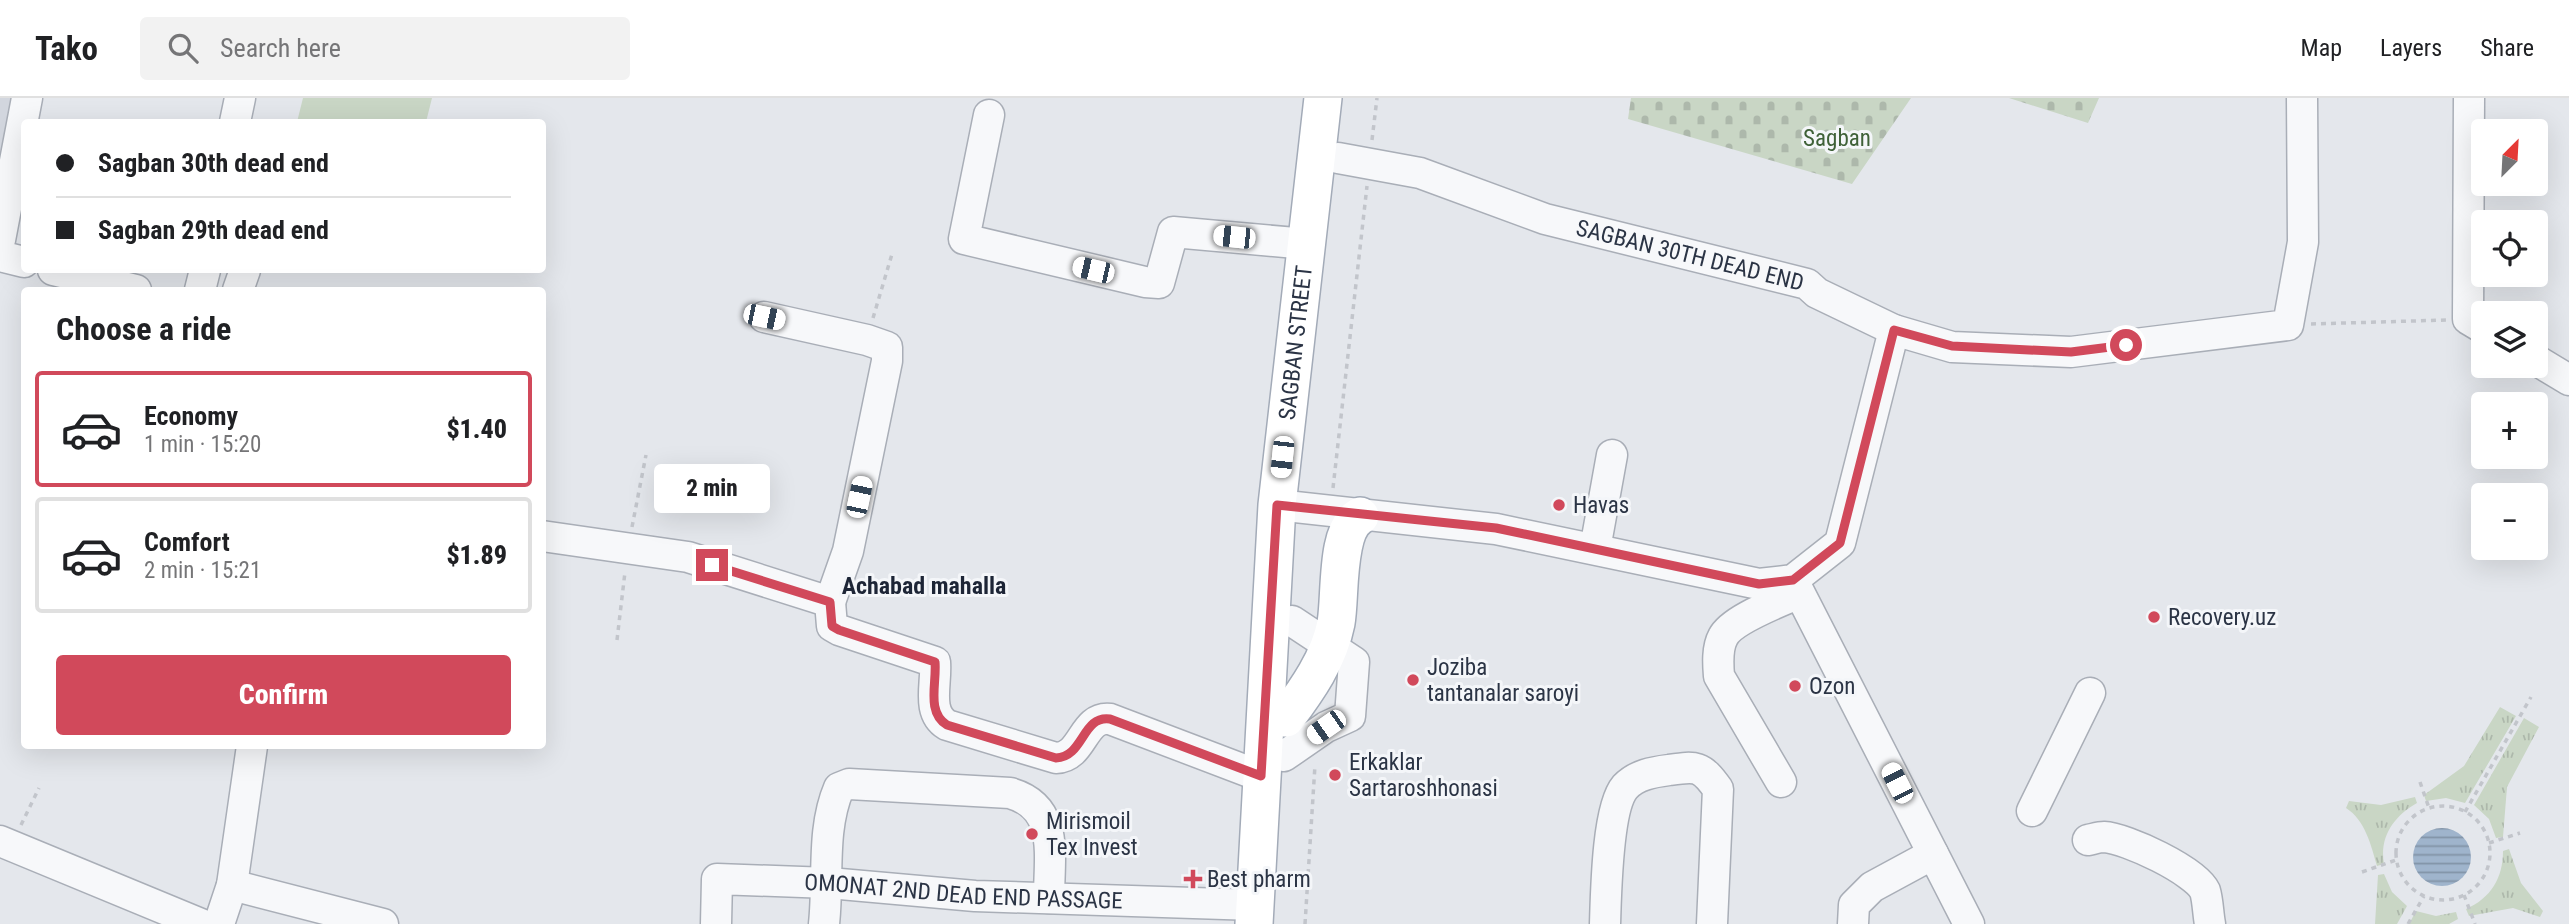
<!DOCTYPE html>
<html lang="en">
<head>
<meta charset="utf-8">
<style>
  body { margin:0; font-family:"Roboto Condensed",sans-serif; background:#f2f2f2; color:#202124; height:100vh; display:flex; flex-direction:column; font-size:26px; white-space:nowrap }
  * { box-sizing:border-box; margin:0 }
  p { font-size:23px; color:#757577 }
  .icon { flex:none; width:38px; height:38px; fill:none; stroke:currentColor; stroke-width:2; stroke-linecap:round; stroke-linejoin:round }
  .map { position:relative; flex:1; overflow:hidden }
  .drawer { position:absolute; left:21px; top:189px; width:525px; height:462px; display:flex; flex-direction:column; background:#fff; border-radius:7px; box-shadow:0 7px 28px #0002 }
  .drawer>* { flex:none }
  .top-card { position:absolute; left:21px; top:21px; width:525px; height:154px; border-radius:7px; box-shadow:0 7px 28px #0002; display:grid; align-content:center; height:154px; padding:0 35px; background:#fff }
  .needle { width:46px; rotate:24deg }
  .controls { position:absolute; left:2471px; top:21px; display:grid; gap:14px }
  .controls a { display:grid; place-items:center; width:77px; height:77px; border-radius:7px; background:#fff; box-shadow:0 7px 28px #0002; font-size:35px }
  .end { position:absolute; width:32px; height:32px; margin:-16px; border:9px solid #d1495b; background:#fff; box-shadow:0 0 0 4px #fff }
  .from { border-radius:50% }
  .bubble { position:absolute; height:49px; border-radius:7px; background:#fff; box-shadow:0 7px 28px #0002; font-size:23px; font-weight:800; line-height:49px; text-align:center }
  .car { position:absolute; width:21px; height:42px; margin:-21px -10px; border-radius:9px; box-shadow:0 0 5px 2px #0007; background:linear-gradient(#fff 24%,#345 0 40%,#fff 0 76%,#345 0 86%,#fff 0) }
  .top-card b { display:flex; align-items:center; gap:24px; height:66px; font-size:26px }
  .top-card b+b { border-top:2px solid #e0e0e0 }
  .top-card i { width:18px; height:18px; background:#202124 }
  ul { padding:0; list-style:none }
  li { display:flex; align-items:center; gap:21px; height:116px; margin:0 14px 10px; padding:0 21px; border:4px solid #e0e0e0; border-radius:7px }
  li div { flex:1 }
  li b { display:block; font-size:26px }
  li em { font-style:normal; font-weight:800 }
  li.current { border-color:#d1495b }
  li>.icon { width:63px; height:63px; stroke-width:1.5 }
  h2 { padding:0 35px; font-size:32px; line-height:84px }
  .cta { display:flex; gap:14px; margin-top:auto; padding:14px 35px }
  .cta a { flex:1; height:80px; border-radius:7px; background:#d1495b; color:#fff; font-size:28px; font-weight:800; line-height:80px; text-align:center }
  header { display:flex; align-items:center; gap:42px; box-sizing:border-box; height:98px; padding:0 35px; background:#fff; border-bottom:2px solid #e0e0e0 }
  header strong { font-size:33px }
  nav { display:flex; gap:38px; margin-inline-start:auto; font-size:24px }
  .search { width:490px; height:63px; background:#f2f2f2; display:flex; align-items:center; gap:18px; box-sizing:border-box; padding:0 24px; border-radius:7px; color:#757577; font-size:26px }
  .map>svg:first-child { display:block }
</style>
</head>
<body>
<header>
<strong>Tako</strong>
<div class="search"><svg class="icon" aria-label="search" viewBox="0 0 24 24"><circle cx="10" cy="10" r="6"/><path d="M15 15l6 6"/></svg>Search here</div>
<nav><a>Map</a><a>Layers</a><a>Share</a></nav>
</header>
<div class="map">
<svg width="2569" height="826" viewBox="0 0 2569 826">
  <defs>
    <pattern id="grass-tufts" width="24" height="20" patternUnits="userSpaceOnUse" patternTransform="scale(1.75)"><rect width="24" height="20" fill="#c9d6c5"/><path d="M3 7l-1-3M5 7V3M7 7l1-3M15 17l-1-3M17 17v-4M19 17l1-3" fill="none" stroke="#adb8ab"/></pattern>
    <pattern id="cemetery-stones" width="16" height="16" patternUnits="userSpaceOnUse" patternTransform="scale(1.75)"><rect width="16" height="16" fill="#c9d6c5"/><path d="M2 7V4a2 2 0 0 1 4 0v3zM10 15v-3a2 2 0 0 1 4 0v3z" fill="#adb8ab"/></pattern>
    <pattern id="water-rules" width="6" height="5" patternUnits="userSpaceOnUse" patternTransform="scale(1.75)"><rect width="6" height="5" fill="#9fb4cc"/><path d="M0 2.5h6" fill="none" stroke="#8293a7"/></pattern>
  </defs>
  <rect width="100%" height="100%" fill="#e4e7ec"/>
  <path fill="#d2d6de" d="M0,0H21L0,87Z"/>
  <path fill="url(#grass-tufts)" d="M2500,609L2516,618L2465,705L2446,700L2426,703L2424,697L2464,668Z
    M2524,620L2539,629L2507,689L2503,739L2496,740L2489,721L2474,707Z
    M2415,699L2417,705C2394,718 2379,739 2384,766L2377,768C2371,747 2365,722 2346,710L2349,703L2381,707Z
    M2509,751L2521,785L2543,813L2540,819L2513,810L2469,818L2466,811C2491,800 2503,780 2503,753Z
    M2384,776L2392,794L2407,808L2397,826H2375L2378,777Z
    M2416,813L2436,818L2456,814L2458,821L2449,826H2409Z"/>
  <path fill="url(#cemetery-stones)" d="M1631,0H1911L1852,86L1628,21Z
    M2009,0H2099L2088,25Z"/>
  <path fill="#c9d6c5" d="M303,0H432L426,24H297Z"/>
  <path fill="url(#water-rules)" d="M2413 759a29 29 0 1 1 58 0a29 29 0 1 1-58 0Z"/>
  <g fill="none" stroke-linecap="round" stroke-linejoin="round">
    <g stroke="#a9aeb7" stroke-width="33">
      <g id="minor">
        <path d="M2469,0L2468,221L2483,230"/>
        <path d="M989,17L964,141L1145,184L1159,185L1173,134L1307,146"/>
        <path d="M235,24L240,0"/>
        <path id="s1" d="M1338,60L1420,75L1545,121L1807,186L1817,195L1894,232L1952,249L2071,254L2288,227L2303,144L2302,0"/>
        <path d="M0,142L27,0"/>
        <path d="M0,158L24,164"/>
        <path d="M53,172L136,192"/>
        <path d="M200,192L205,172"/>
        <path d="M238,192L245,172"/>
        <path d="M764,219L867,242L887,249V263L848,453L830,504"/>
        <path d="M2536,262L2569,282"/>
        <path d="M1277,407L1496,431L1759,486L1793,482L1840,445L1894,232"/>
        <path d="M542,438L688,459L830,504L832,528L839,532L935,564C937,586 926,614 947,627L1056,660C1084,659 1082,618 1110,621L1260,678"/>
        <path d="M1595,451L1612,357"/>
        <path d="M1793,482L1969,826"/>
        <path d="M1284,658L1326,629L1350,618L1354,564L1292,523"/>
        <path d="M1781,684L1719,578C1718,566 1717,550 1723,539C1732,521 1780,504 1799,495"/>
        <path d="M2032,713L2090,595"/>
        <path d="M2088,742C2093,741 2099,739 2104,739C2126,740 2196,773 2205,793C2208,803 2208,816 2210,826"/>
        <path d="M0,743L201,826"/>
        <path d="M232,787L383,826"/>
        <path d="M219,826L232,787L252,648"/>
        <path id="s2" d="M716,826L717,781L829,785L975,798L1255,807"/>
        <path d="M824,826C829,781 821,732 839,690L849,686L1010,695C1060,709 1049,758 1049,800"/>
        <path d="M1605,826C1606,797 1607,710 1625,689C1636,677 1653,674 1669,672C1696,668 1701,667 1718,691L1712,826"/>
        <path d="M1853,826L1854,807L1872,789L1933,756"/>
      </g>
    </g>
    <g stroke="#a3abb8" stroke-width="40">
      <g id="major">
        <path d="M1286,620C1307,592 1329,561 1336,525C1341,497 1335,433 1360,418"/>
        <path id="s3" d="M1254,826L1277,407L1323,0"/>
      </g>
    </g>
    <path stroke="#c2c5cb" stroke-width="3.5" stroke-dasharray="5 5" stroke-linecap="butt" d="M1372,42L1377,0
      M873,220L892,156
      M2311,226L2447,222
      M1333,390L1367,88
      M632,429L646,357
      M617,542L625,474
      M2420,684L2429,710
      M2396 755a47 47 0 1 1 94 0a47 47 0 1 1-94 0Z
      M2465,714L2531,599
      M21,727L39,690
      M2489,745L2520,735
      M2362,774L2396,762
      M2464,797L2475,826
      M1305,826L1315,667
      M2408,826L2424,798"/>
    <use href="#minor" stroke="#f7f8fa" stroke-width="30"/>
    <use href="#major" stroke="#fff" stroke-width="37"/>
  </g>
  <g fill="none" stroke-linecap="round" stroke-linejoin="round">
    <path stroke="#d1495b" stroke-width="9" d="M712,467L830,504L832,528L839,532L935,564C937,585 926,614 947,627L1056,660C1084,659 1082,617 1110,621L1261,678L1277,407L1496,430L1759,486L1793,482L1840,445L1894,232L1952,248L2071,254L2126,247"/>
  </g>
  <g fill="#d1495b" stroke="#f4f6f9" stroke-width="2.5">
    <circle cx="1559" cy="407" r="7"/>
    <circle cx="2154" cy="519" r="7"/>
    <circle cx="1413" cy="582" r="7"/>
    <circle cx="1795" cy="588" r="7"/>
    <circle cx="1335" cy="677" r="7"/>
    <circle cx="1032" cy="736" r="7"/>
    <path d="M1189.5 770.5h7v7h7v7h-7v7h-7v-7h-7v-7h7z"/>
  </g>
  <g text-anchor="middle" stroke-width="6" stroke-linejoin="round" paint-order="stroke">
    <g font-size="23" fill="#3f6138" stroke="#f4f6f9">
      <text x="1837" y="48">Sagban</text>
    </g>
    <g font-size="23" fill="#2b3445" stroke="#f4f6f9">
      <text dy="8" stroke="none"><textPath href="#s1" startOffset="366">SAGBAN 30TH DEAD END</textPath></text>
      <text dy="8" stroke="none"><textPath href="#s3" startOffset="583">SAGBAN STREET</textPath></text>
      <text dy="8" stroke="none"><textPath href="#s2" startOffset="292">OMONAT 2ND DEAD END PASSAGE</textPath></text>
    </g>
    <g font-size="23" fill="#2b3445" stroke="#f4f6f9" text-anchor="start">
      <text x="1573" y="415">Havas</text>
      <text x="2168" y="527">Recovery.uz</text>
      <text x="1427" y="577">Joziba<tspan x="1427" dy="26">tantanalar saroyi</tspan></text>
      <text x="1809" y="596">Ozon</text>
      <text x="1349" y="672">Erkaklar<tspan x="1349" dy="26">Sartaroshhonasi</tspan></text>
      <text x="1046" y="731">Mirismoil<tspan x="1046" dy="26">Tex Invest</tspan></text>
      <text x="1207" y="789">Best pharm</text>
    </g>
    <g font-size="24" font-weight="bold" fill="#1d2536" stroke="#f4f6f9">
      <text x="924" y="496">Achabad mahalla</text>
    </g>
  </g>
</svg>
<div class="controls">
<a><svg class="needle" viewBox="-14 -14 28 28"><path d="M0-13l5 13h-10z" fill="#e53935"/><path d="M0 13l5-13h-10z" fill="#757577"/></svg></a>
<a><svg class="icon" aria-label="locate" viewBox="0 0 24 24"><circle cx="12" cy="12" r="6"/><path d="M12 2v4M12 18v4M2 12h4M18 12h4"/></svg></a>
<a><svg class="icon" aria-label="layers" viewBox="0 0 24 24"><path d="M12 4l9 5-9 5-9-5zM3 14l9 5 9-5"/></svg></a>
<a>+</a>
<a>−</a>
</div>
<i class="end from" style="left:2126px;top:247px"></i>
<i class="end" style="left:712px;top:467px"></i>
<div class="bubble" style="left:654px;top:366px;width:116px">2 min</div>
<i class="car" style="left:1234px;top:139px;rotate:276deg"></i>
<i class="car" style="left:1093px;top:172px;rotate:283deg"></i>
<i class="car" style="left:764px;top:219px;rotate:102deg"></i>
<i class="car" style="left:1282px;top:359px;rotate:186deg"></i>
<i class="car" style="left:859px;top:399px;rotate:12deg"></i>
<i class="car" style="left:1326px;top:629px;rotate:235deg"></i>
<i class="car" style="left:1897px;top:685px;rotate:333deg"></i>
<div class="top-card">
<b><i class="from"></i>Sagban 30th dead end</b>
<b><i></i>Sagban 29th dead end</b>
</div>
<section class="drawer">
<h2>Choose a ride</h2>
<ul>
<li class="current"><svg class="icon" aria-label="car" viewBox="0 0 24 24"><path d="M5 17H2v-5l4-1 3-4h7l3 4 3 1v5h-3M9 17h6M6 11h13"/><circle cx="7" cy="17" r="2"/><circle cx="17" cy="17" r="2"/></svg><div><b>Economy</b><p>1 min · 15:20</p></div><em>$1.40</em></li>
<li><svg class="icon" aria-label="car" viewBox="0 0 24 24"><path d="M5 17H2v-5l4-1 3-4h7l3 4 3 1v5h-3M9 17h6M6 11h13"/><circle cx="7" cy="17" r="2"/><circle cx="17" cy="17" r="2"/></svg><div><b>Comfort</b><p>2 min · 15:21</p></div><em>$1.89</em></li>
</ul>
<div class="cta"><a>Confirm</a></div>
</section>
</div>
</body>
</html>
